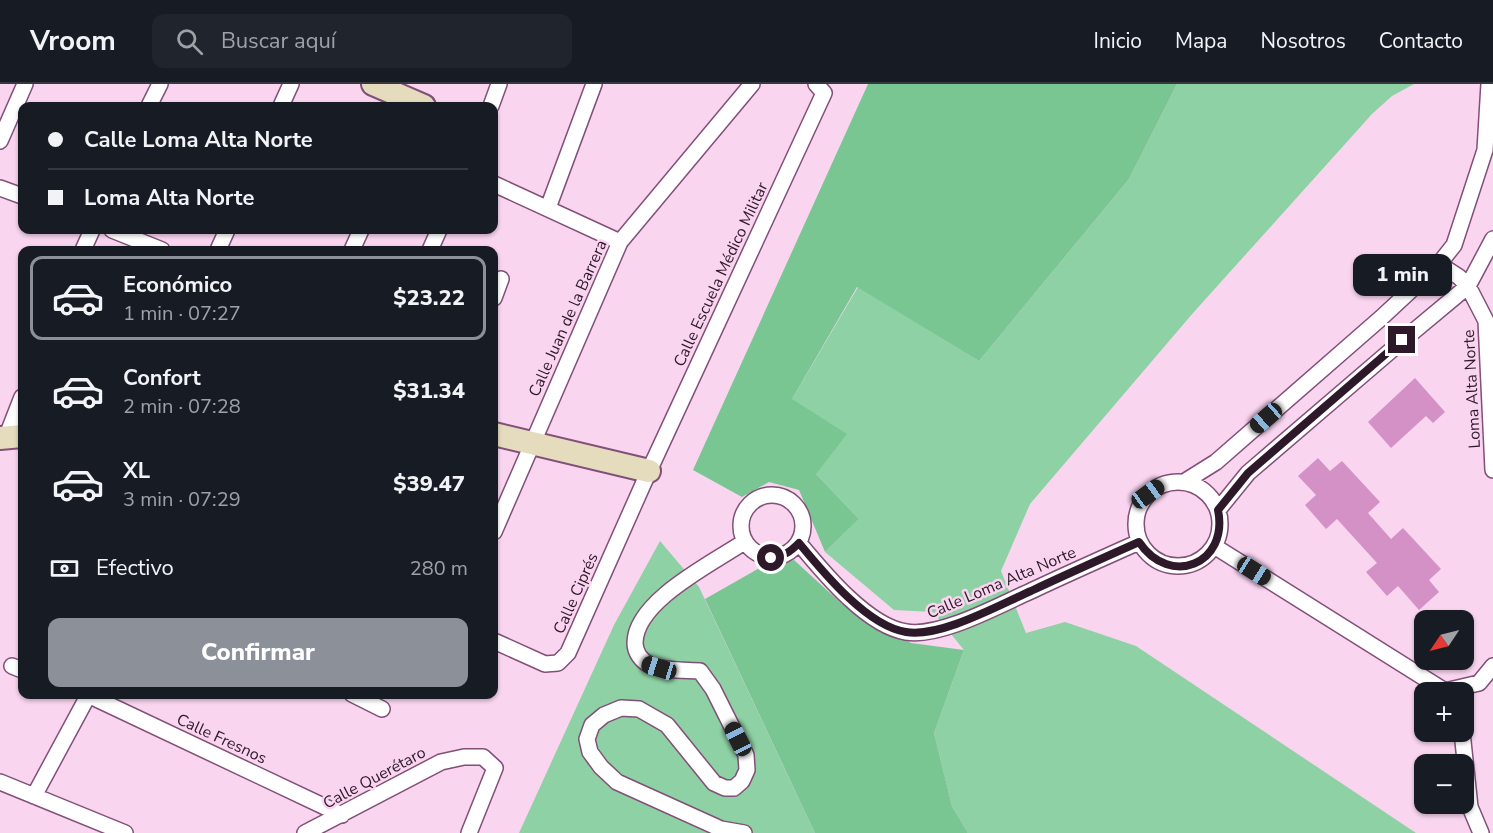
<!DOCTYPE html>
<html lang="es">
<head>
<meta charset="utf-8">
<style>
  body { margin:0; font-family:"Nunito Sans",sans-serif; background:#20242c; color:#f1f3f6; height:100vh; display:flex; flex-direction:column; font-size:22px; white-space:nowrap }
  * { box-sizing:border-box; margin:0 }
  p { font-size:20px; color:#9ea1a6 }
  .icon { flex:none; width:33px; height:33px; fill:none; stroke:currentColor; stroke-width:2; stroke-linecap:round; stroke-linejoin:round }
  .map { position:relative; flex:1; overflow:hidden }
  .details { position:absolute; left:18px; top:162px; width:480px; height:453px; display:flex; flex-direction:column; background:#171b24; border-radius:12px; box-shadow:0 2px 4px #0004 }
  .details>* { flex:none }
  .top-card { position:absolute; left:18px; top:18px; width:480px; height:132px; border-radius:12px; box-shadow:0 2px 4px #0004; display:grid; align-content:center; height:132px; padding:0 30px; background:#171b24 }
  .needle { width:39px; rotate:235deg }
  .buttons { position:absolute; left:1414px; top:526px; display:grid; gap:12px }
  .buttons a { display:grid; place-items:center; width:60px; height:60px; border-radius:12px; background:#171b24; box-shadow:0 2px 4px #0004; font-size:30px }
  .end { position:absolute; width:27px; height:27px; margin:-14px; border:8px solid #2e192a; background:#fff; box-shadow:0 0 0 3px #fff }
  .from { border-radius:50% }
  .bubble { position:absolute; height:42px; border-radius:12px; background:#171b24; box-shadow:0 2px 4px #0004; font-size:20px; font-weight:800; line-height:42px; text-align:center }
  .car { position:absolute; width:18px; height:36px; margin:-18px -9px; border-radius:8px; box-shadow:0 0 4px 2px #0007; background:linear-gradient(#222 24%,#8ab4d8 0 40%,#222 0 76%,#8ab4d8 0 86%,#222 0) }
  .top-card b { display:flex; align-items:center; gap:21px; height:57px; font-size:22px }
  .top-card b+b { border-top:2px solid #363941 }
  .top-card i { width:15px; height:15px; background:#f1f3f6 }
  ul { padding:10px 0 0; list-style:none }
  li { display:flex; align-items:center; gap:18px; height:84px; margin:0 12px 9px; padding:0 18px; border:3px solid transparent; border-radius:12px }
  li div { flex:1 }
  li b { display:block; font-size:22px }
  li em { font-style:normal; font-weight:800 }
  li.on { border-color:#8c9099 }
  li>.icon { width:54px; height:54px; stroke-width:1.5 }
  .pay { display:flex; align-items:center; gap:15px; height:66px; padding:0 30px; font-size:22px }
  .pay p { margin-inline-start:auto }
  .cta { display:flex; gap:12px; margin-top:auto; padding:12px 30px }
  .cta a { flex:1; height:69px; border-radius:12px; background:#8c9099; color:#fff; font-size:24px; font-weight:800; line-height:69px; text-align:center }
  header { display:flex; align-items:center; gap:36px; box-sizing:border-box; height:84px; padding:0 30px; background:#171b24; border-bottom:2px solid #363941 }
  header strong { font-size:28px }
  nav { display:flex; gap:33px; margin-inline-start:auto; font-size:21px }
  .search { width:420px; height:54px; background:#20242c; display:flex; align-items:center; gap:15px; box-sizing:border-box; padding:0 21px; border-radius:12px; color:#9ea1a6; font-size:22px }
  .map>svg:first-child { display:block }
</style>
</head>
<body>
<header>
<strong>Vroom</strong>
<div class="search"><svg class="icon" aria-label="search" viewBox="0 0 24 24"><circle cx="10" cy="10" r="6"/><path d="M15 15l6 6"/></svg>Buscar aquí</div>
<nav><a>Inicio</a><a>Mapa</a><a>Nosotros</a><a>Contacto</a></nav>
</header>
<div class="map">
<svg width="1493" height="749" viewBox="0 0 1493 749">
  <rect width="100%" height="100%" fill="#f9d5f0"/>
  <path fill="#8ed1a4" d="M1177,0H1414L1392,12L1372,30L1193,229L1030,420L1001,487L1026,549L1065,538L1136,562L1416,749H968L952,722L934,649L964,566L933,528L894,526L825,468L859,435L816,390L792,315L858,203L979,277L1129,95Z
    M660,457L699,503L815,749H519L614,541Z"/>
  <path fill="#79c693" d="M868,0H1177L1129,95L979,277L857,203L792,315L847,350L816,390L859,435L825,468L799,406L769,398L742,413L693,386Z
    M794,476L842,520L911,559L964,566L934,649L952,722L968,749H815L705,515L763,482Z"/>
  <path fill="#d491c6" d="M1415,294L1445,328L1433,339L1426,332L1391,364L1368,338Z
    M1318,374L1330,387L1342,377L1380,418L1368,429L1391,455L1403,444L1441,485L1429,496L1439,508L1419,526L1398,502L1387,512L1366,488L1377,479L1337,435L1326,445L1305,421L1316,411L1298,392Z"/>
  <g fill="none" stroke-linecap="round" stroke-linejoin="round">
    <g stroke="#824f78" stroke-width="18">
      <path id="street" d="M149,22L160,0
        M281,22L291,0
        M491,22L499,0
        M0,57L25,0
        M494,100L620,158
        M0,104L22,112
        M548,124L594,0
        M112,146L162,166
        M83,166L92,146
        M218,166L227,146
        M352,166L361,146
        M430,166L439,146
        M1439,180L1459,193L1468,202L1486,237L1493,386
        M494,214L501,195
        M6,354L22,313
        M1136 440a42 42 0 1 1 84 0a42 42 0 1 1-84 0Z
        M1184,398L1216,378L1381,234L1439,180L1454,161L1485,66L1489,0
        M741 442a31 31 0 1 1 62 0a31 31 0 1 1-62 0Z
        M1218,426L1248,389L1402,257L1468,202L1493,155
        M494,448L620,158L752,0
        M799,459C823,488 867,542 906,548C940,554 999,521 1031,507C1067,490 1103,474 1139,458
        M1214,462L1445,607
        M494,557L545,580L558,579L568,569L649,387L824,9L816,0
        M12,582L22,586
        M1445,607L1479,599L1493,582
        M86,610L342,731
        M352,610L382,625
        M1462,648L1470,723L1481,749
        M0,698L125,749
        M34,712L89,610
        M305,749L441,678L464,673H483L495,684L469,749
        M744,749L721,745L617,698L601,683L590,668L587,655L592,641L604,631L621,624L639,625L667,641L714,699L725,704H734L742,697L747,686L746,671L713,605L700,587C684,586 665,587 650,581C641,577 635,568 635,559C635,517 713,479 744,458"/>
    </g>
    <g stroke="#824f78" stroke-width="26">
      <path id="secondary" d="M373,0L424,22
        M494,350L649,387
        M0,354L22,352"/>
    </g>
    <use href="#street" stroke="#fff" stroke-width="15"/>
    <use href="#secondary" stroke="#e4dcbd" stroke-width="22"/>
  </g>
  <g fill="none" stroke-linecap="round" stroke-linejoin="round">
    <path stroke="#2e192a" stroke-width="8" d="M771,474C784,472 790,468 799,459C823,488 867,542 906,548C940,554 999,521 1031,507C1067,490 1103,474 1139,458C1170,504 1229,480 1218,426L1248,389L1402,256"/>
  </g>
  <g text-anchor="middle" stroke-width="5" stroke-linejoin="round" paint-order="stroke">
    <g font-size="16" fill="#2e192a" stroke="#f9d5f0">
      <text transform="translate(720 190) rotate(-65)" y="6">Calle Escuela Médico Militar</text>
      <text transform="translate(567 234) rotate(-66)" y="6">Calle Juan de la Barrera</text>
      <text transform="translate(1471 305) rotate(-93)" y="6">Loma Alta Norte</text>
      <text transform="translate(1001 498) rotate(-23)" y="6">Calle Loma Alta Norte</text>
      <text transform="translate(575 509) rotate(-66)" y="6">Calle Ciprés</text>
      <text transform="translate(222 654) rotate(25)" y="6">Calle Fresnos</text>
      <text transform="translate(374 693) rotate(-28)" y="6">Calle Querétaro</text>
    </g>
  </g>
</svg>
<div class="buttons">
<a><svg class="needle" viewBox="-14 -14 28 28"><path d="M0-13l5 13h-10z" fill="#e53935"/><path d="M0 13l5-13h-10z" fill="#9ea1a6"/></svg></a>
<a>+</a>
<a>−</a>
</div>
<i class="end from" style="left:771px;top:474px"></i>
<i class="end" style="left:1402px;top:256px"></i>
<div class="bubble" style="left:1353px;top:170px;width:99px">1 min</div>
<i class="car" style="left:1266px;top:334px;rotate:229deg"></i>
<i class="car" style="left:1148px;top:410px;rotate:54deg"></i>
<i class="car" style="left:1254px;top:487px;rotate:122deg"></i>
<i class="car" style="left:659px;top:584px;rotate:287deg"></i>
<i class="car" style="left:738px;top:655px;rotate:333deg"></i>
<div class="top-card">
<b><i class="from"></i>Calle Loma Alta Norte</b>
<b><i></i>Loma Alta Norte</b>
</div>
<section class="details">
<ul>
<li class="on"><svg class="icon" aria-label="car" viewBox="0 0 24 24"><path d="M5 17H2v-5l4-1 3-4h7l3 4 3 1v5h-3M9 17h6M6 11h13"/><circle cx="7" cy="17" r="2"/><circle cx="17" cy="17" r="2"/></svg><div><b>Económico</b><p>1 min · 07:27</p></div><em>$23.22</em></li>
<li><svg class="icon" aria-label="car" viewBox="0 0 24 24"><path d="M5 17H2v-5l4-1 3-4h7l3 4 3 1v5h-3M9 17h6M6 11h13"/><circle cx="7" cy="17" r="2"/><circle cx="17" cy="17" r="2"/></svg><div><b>Confort</b><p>2 min · 07:28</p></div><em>$31.34</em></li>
<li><svg class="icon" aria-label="car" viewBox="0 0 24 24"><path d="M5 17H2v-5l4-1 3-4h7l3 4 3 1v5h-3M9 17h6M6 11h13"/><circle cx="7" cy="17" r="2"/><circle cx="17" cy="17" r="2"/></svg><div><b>XL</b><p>3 min · 07:29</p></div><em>$39.47</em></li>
</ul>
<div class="pay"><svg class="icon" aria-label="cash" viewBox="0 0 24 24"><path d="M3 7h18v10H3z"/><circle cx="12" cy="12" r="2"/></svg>Efectivo<p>280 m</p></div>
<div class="cta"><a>Confirmar</a></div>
</section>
</div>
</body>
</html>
